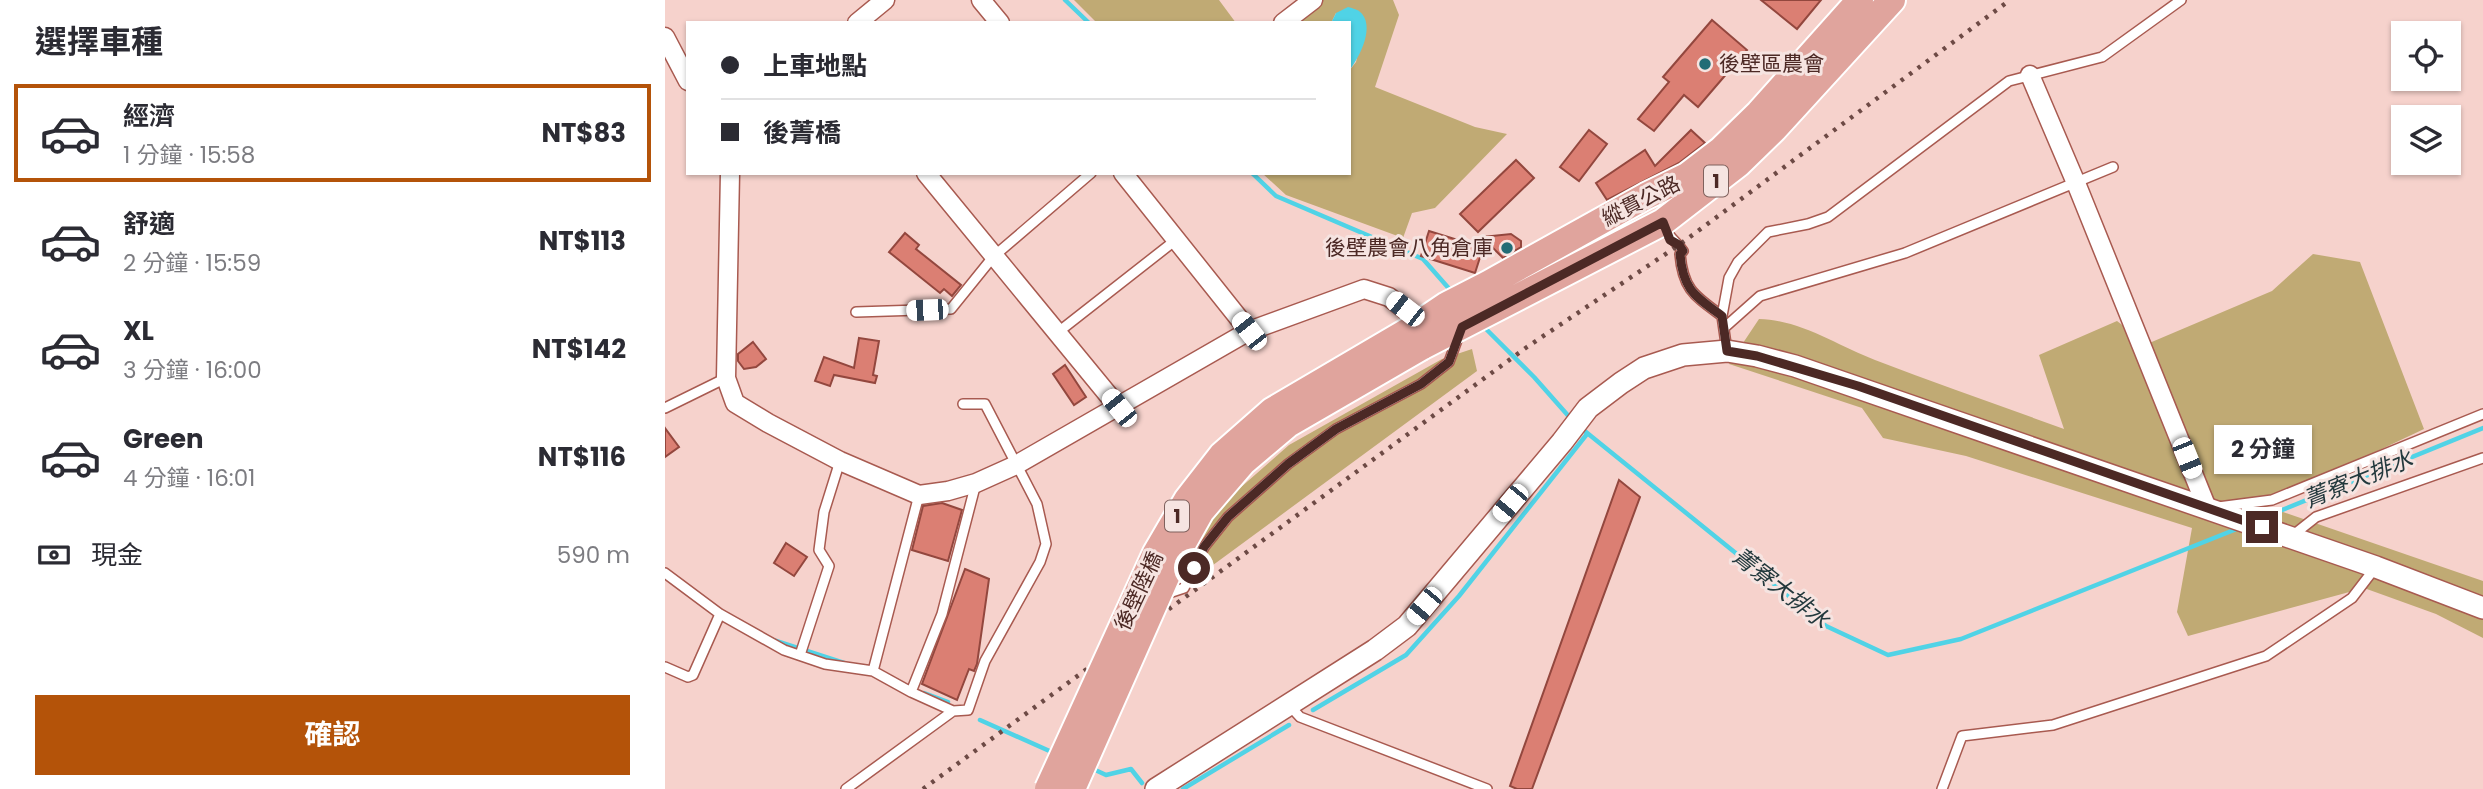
<!DOCTYPE html>
<html lang="zh-TW">
<head>
<meta charset="utf-8">
<style>
  body { margin:0; font-family:Poppins,"Noto Sans TC",sans-serif; background:#f2f2f3; color:#2b2b33; height:100vh; display:flex; flex-direction:column; font-size:26px; white-space:nowrap }
  * { box-sizing:border-box; margin:0 }
  p { font-size:23px; color:#7c7c81 }
  .icon { flex:none; width:38px; height:38px; fill:none; stroke:currentColor; stroke-width:2; stroke-linecap:round; stroke-linejoin:round }
  .map { position:relative; flex:1; overflow:hidden }
  .details { display:flex; flex-direction:column; background:#fff; width:665px }
  .details>* { flex:none }
  .top-card { position:absolute; left:21px; top:21px; width:665px; height:154px; border-radius:0px; box-shadow:0 2px 5px #0004; display:grid; align-content:center; height:154px; padding:0 35px; background:#fff }
  .controls { position:absolute; left:1726px; top:21px; display:grid; gap:14px }
  .controls a { display:grid; place-items:center; width:70px; height:70px; border-radius:0px; background:#fff; box-shadow:0 2px 5px #0004; font-size:35px }
  .end { position:absolute; width:32px; height:32px; margin:-16px; border:9px solid #4c2925; background:#fff; box-shadow:0 0 0 4px #fff }
  .from { border-radius:50% }
  .bubble { position:absolute; height:49px; border-radius:0px; background:#fff; box-shadow:0 2px 5px #0004; font-size:23px; font-weight:700; line-height:49px; text-align:center }
  .car { position:absolute; width:21px; height:42px; margin:-21px -10px; border-radius:9px; box-shadow:0 0 5px 2px #0007; background:linear-gradient(#fff 24%,#345 0 40%,#fff 0 76%,#345 0 86%,#fff 0) }
  .top-card b { display:flex; align-items:center; gap:24px; height:66px; font-size:26px }
  .top-card b+b { border-top:2px solid #e1e1e2 }
  .top-card i { width:18px; height:18px; background:#2b2b33 }
  ul { padding:0; list-style:none }
  li { display:flex; align-items:center; gap:21px; height:98px; margin:0 14px 10px; padding:0 21px; border:4px solid transparent; border-radius:0px }
  li div { flex:1 }
  li b { display:block; font-size:26px }
  li em { font-style:normal; font-weight:700 }
  li.active { border-color:#b45309 }
  li>.icon { width:63px; height:63px; stroke-width:1.5 }
  h2 { padding:0 35px; font-size:32px; line-height:84px }
  .pay { display:flex; align-items:center; gap:18px; height:77px; padding:0 35px; font-size:26px }
  .pay p { margin-inline-start:auto }
  .button { display:flex; gap:14px; margin-top:auto; padding:14px 35px }
  .button a { flex:1; height:80px; border-radius:0px; background:#b45309; color:#fff; font-size:28px; font-weight:700; line-height:80px; text-align:center }
  main { display:flex; flex:1; min-height:0 }
  .map>svg:first-child { display:block }
</style>
</head>
<body>
<main>
<section class="details">
<h2>選擇車種</h2>
<ul>
<li class="active"><svg class="icon" aria-label="car" viewBox="0 0 24 24"><path d="M5 17H2v-5l4-1 3-4h7l3 4 3 1v5h-3M9 17h6M6 11h13"/><circle cx="7" cy="17" r="2"/><circle cx="17" cy="17" r="2"/></svg><div><b>經濟</b><p>1 分鐘 · 15:58</p></div><em>NT$83</em></li>
<li><svg class="icon" aria-label="car" viewBox="0 0 24 24"><path d="M5 17H2v-5l4-1 3-4h7l3 4 3 1v5h-3M9 17h6M6 11h13"/><circle cx="7" cy="17" r="2"/><circle cx="17" cy="17" r="2"/></svg><div><b>舒適</b><p>2 分鐘 · 15:59</p></div><em>NT$113</em></li>
<li><svg class="icon" aria-label="car" viewBox="0 0 24 24"><path d="M5 17H2v-5l4-1 3-4h7l3 4 3 1v5h-3M9 17h6M6 11h13"/><circle cx="7" cy="17" r="2"/><circle cx="17" cy="17" r="2"/></svg><div><b>XL</b><p>3 分鐘 · 16:00</p></div><em>NT$142</em></li>
<li><svg class="icon" aria-label="car" viewBox="0 0 24 24"><path d="M5 17H2v-5l4-1 3-4h7l3 4 3 1v5h-3M9 17h6M6 11h13"/><circle cx="7" cy="17" r="2"/><circle cx="17" cy="17" r="2"/></svg><div><b>Green</b><p>4 分鐘 · 16:01</p></div><em>NT$116</em></li>
</ul>
<div class="pay"><svg class="icon" aria-label="cash" viewBox="0 0 24 24"><path d="M3 7h18v10H3z"/><circle cx="12" cy="12" r="2"/></svg>現金<p>590 m</p></div>
<div class="button"><a>確認</a></div>
</section>
<div class="map">
<svg width="1818" height="789" viewBox="0 0 1818 789">
  <rect width="100%" height="100%" fill="#f6d2cc"/>
  <path fill="#c0aa74" d="M409,0H554L571,23H432Z
    M658,0H728L734,15L710,87L810,127L842,134L770,208L747,213L738,238L621,195L597,173H684V71L691,62L700,21L671,13L666,23H629Z
    M1648,254L1695,262L1759,429L1598,505L1818,581V638L1771,614L1699,588L1523,636L1512,612L1527,528L1301,456L1218,438L1197,408L1064,364L1094,319C1136,320 1173,346 1210,360C1273,384 1336,406 1399,429L1374,355L1452,321L1482,344L1607,291Z
    M807,349L812,371L529,579L526,536L543,516L624,445L777,359Z"/>
  <path fill="#50d3e6" d="M683,7C684,7 693,10 694,11C712,25 694,58 684,71V23H666L671,13Z"/>
  <g fill="none" stroke-linecap="round" stroke-linejoin="round">
    <path stroke="#50d3e6" stroke-width="4.5" d="M400,0L424,23
      M587,173L611,196L758,259L787,292
      M817,325L869,377L907,420
      M916,428L1161,626L1223,655L1296,639L1574,528
      M1595,519L1818,428
      M108,640L179,663
      M259,693L283,702
      M648,710L741,655L794,596L922,434
      M315,720L389,753
      M426,768L441,775L466,769L477,783
      M518,789L624,725"/>
  </g>
  <path fill="#db7f73" stroke="#93473e" stroke-width="2" d="M1096,0H1156L1132,29Z
    M1047,20L1082,50L1033,107L1019,95L989,131L973,119L1004,82L998,77Z
    M924,130L942,144L914,181L895,167Z
    M1026,130L1040,143L1014,163L942,200L931,183L980,150L990,166Z
    M851,160L869,178L813,232L795,214Z
    M764,231L818,248L810,273L756,256Z
    M240,233L254,245L251,249L296,285L287,296L279,289L275,293L224,252Z
    M846,234L856,241V247L838,258L817,237Z
    M194,338L214,341L208,375L212,376L210,383L169,375L165,386L150,381L159,357L189,368Z
    M88,342L101,359L91,367L79,369L73,361V354Z
    M400,365L421,397L409,405L388,374Z
    M0,428L14,447L0,457Z
    M954,480L975,497L867,789H852L845,786Z
    M277,503L297,510L283,561L247,550L258,506Z
    M121,543L142,557L129,576L109,563Z
    M300,569L324,579L312,664L309,671L304,669L292,700L257,684Z"/>
  <g fill="none" stroke-linecap="round" stroke-linejoin="round">
    <g stroke="#a85a50" stroke-width="12">
      <path id="service" d="M999,225C1006,242 1010,239 1018,251L1015,254C1018,290 1030,296 1057,316L1062,351
        M191,312L286,309L328,257L426,173
        M1057,316L1064,278L1073,262L1103,232L1143,224L1163,217L1344,81L1437,57L1516,0
        M1059,328L1095,296L1240,253L1448,167
        M392,333L512,239
        M0,408L61,378
        M1553,507L1607,500L1818,414
        M1627,536L1651,517L1818,458
        M0,573L55,614L119,650L160,664L208,671L246,692L277,614L311,483
        M498,595L519,588L539,547L563,517L623,464L671,429L756,384L784,362L795,332
        M135,655L164,566L154,550L159,512L175,461
        M0,667L23,677L28,675L55,614
        M208,671L254,495
        M246,692L288,711
        M624,705L635,717L822,789
        M181,789L288,711L303,710L320,661L375,562L381,544L372,504L320,404H298
        M1277,789L1297,736L1388,725L1601,656L1687,598L1710,568"/>
    </g>
    <g stroke="#a85a50" stroke-width="21">
      <path id="minor" d="M316,0L335,23
        M192,23L220,0
        M618,23L648,0
        M0,37L23,81
        M1365,75L1411,183L1542,508
        M65,173L61,378L70,403L103,423L175,461L254,495L283,491L311,483L351,465L584,331
        M261,173L454,408
        M458,173L584,331L699,289L724,297L755,321"/>
    </g>
    <g stroke="#a85a50" stroke-width="24">
      <path id="tertiary" d="M491,789L710,650L742,626L897,442L923,408L956,383L979,368L1018,355L1062,351L1092,356L1130,366L1711,567L1818,608"/>
    </g>
    <g stroke="#fff" stroke-width="30">
      <path id="primary" d="M745,330L782,305L823,284L981,196L1022,176L1056,150L1094,113L1195,0
        M756,347L998,222L1073,164L1109,129L1227,0"/>
    </g>
    <use href="#service" stroke="#fff" stroke-width="9"/>
    <use href="#minor" stroke="#fff" stroke-width="18"/>
    <use href="#tertiary" stroke="#fff" stroke-width="21"/>
    <use href="#primary" stroke="#e0a49d" stroke-width="26"/>
    <path stroke="#6d4a45" stroke-width="4.5" stroke-dasharray="3.5 7" stroke-linecap="butt" d="M258,789L862,347L1014,245L1345,0"/>
    <g stroke="#fff" stroke-width="30" stroke-linecap="butt">
      <path id="primary-bridge" d="M383,789L491,553L522,500L557,455L607,411L745,330
        M407,789L509,559L536,511L578,462L623,424L756,347"/>
    </g>
    <use href="#primary-bridge" stroke="#e0a49d" stroke-width="26"/>
  </g>
  <g fill="none" stroke-linecap="round" stroke-linejoin="round">
    <path stroke="#4c2925" stroke-width="9" d="M529,568L539,547L563,517L623,464L671,429L756,384L784,362L797,327L998,222L1005,240L1014,245L1018,251L1015,254C1018,290 1030,296 1057,316L1062,351L1092,356L1193,386L1597,527"/>
  </g>
  <g fill="#226c76" stroke="#f6e4e1" stroke-width="2.5">
    <circle cx="1040" cy="64" r="7"/>
    <circle cx="842" cy="248" r="7"/>
  </g>
  <g text-anchor="middle" stroke-width="6" stroke-linejoin="round" paint-order="stroke">
    <g fill="#f6e4e1" stroke="#7f615d" stroke-width="2">
      <rect x="1039" y="165.5" width="24" height="31" rx="5"/>
      <rect x="500" y="500.5" width="24" height="31" rx="5"/>
    </g>
    <g font-size="19" font-weight="bold" fill="#4c2925">
      <text x="1051" y="188">1</text>
      <text x="512" y="523">1</text>
    </g>
    <g font-size="21" fill="#4c2925" stroke="#f6e4e1" text-anchor="start">
      <text x="1054" y="71">後壁區農會</text>
      <text x="828" y="255" text-anchor="end">後壁農會八角倉庫</text>
    </g>
    <g font-size="21" fill="#4c2925" stroke="#f6e4e1">
      <text transform="translate(976 201) rotate(-27)" y="7">縱貫公路</text>
      <text transform="translate(474 591) rotate(-65)" y="7">後壁陸橋</text>
    </g>
    <g font-size="23" font-style="italic" fill="#23393d" stroke="#f6e4e1">
      <text transform="translate(1693 479) rotate(-22)" y="8">菁寮大排水</text>
      <text transform="translate(1116 588) rotate(38)" y="8">菁寮大排水</text>
    </g>
  </g>
</svg>
<div class="controls">
<a><svg class="icon" aria-label="locate" viewBox="0 0 24 24"><circle cx="12" cy="12" r="6"/><path d="M12 2v4M12 18v4M2 12h4M18 12h4"/></svg></a>
<a><svg class="icon" aria-label="layers" viewBox="0 0 24 24"><path d="M12 4l9 5-9 5-9-5zM3 14l9 5 9-5"/></svg></a>
</div>
<i class="end from" style="left:529px;top:568px"></i>
<i class="end" style="left:1597px;top:527px"></i>
<div class="bubble" style="left:1549px;top:425px;width:98px">2 分鐘</div>
<i class="car" style="left:740px;top:309px;rotate:308deg"></i>
<i class="car" style="left:262px;top:310px;rotate:268deg"></i>
<i class="car" style="left:584px;top:331px;rotate:322deg"></i>
<i class="car" style="left:454px;top:408px;rotate:321deg"></i>
<i class="car" style="left:1522px;top:458px;rotate:158deg"></i>
<i class="car" style="left:845px;top:503px;rotate:220deg"></i>
<i class="car" style="left:759px;top:606px;rotate:220deg"></i>
<div class="top-card">
<b><i class="from"></i>上車地點</b>
<b><i></i>後菁橋</b>
</div>
</div>
</main>
</body>
</html>
